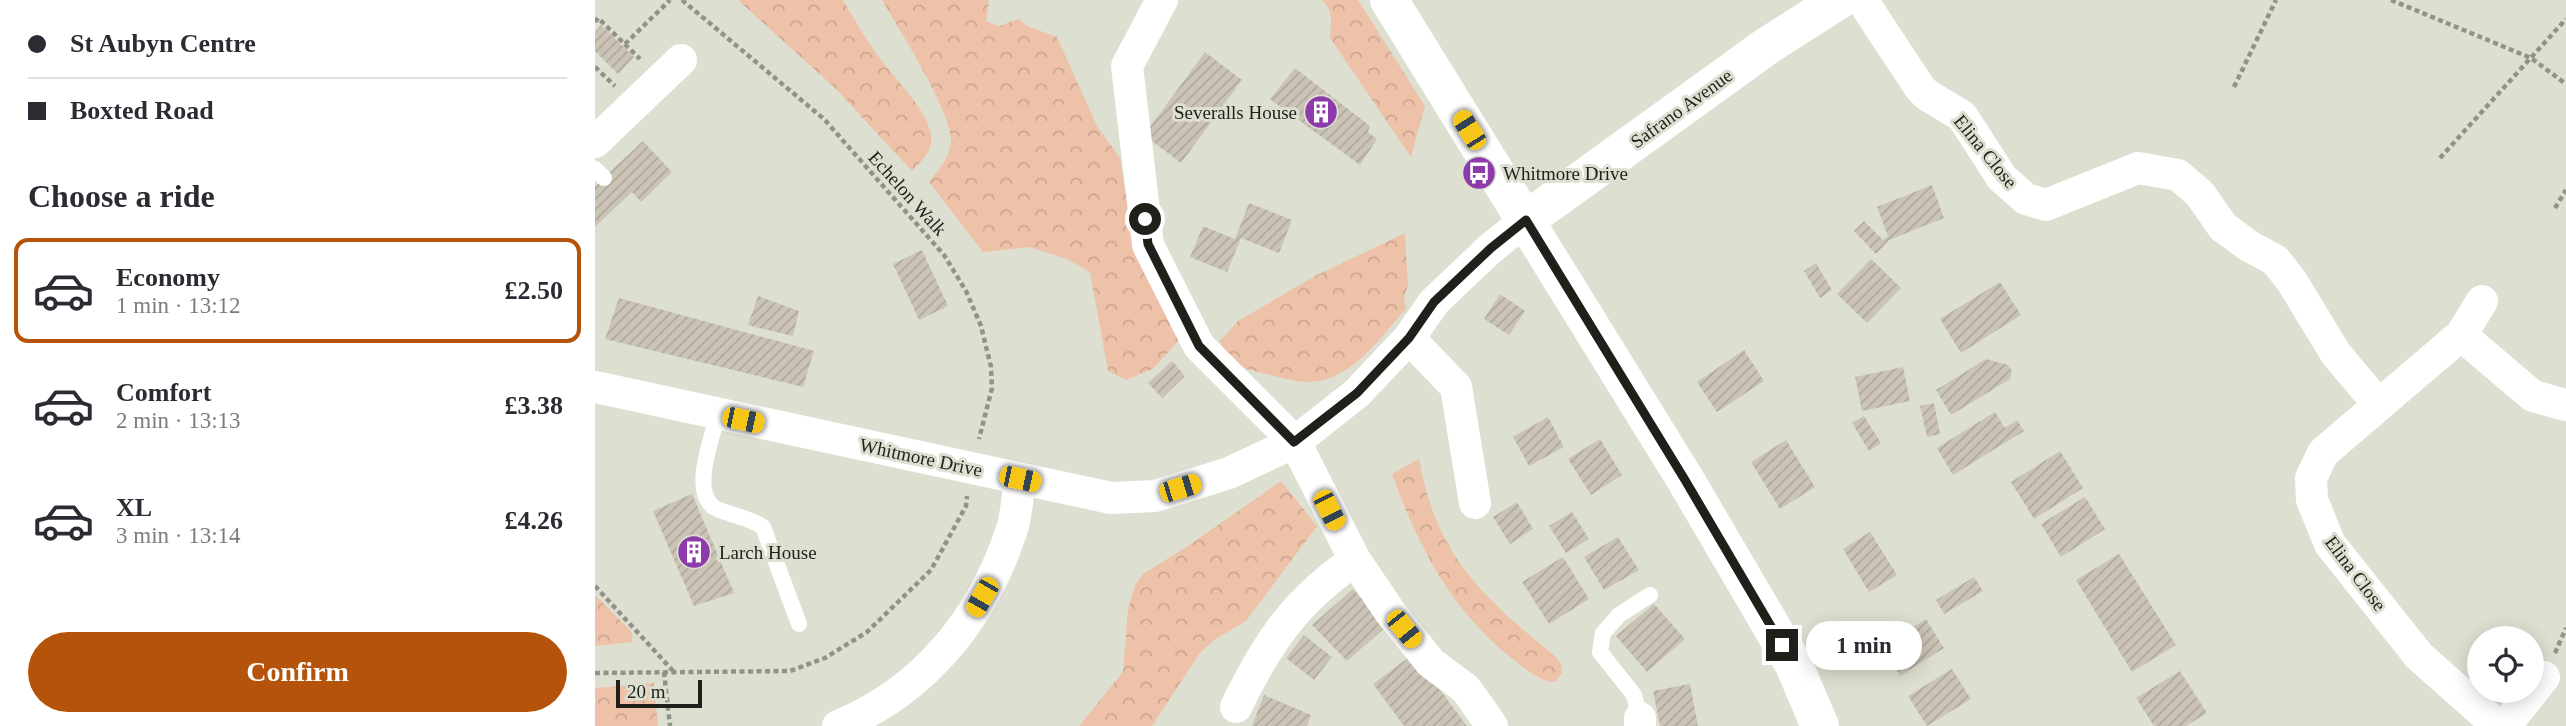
<!DOCTYPE html>
<html lang="en">
<head>
<meta charset="utf-8">
<style>
  body { margin:0; font-family:Georgia,serif; background:#f7f7f7; color:#2b2b33; height:100vh; display:flex; flex-direction:column; font-size:26px; white-space:nowrap }
  * { box-sizing:border-box; margin:0 }
  p { font-size:23px; color:#7c7c81 }
  .icon { flex:none; width:38px; height:38px; fill:none; stroke:currentColor; stroke-width:2; stroke-linecap:round; stroke-linejoin:round }
  .map { position:relative; flex:1; overflow:hidden }
  .drawer { display:flex; flex-direction:column; background:#fff; width:595px }
  .drawer>* { flex:none }
  .guide { display:grid; align-content:center; height:154px; padding:0 28px; background:#fff }
  .fabs { position:absolute; left:1872px; top:626px; display:grid; gap:14px }
  .fabs a { display:grid; place-items:center; width:77px; height:77px; border-radius:50%; background:#fff; box-shadow:0 4px 18px #0003; font-size:35px }
  .scale { position:absolute; left:21px; bottom:18px; width:86px; box-sizing:border-box; padding-left:7px; border:4px solid #1f201a; border-top:0; font-size:19px; line-height:24px; white-space:nowrap; color:#1f201a; -webkit-text-stroke:5px #dde0d1; paint-order:stroke }
  .end { position:absolute; width:32px; height:32px; margin:-16px; border:9px solid #1f201a; background:#fff; box-shadow:0 0 0 4px #fff }
  .from { border-radius:50% }
  .bubble { position:absolute; height:49px; border-radius:24px; background:#fff; box-shadow:0 4px 18px #0003; font-size:23px; font-weight:800; line-height:49px; text-align:center }
  .car { position:absolute; width:21px; height:42px; margin:-21px -10px; border-radius:9px; box-shadow:0 0 5px 2px #0007; background:linear-gradient(#f5c518 24%,#345 0 40%,#f5c518 0 76%,#345 0 86%,#f5c518 0) }
  .guide b { display:flex; align-items:center; gap:24px; height:66px; font-size:26px }
  .guide b+b { border-top:2px solid #e1e1e2 }
  .guide i { width:18px; height:18px; background:#2b2b33 }
  ul { padding:0; list-style:none }
  li { display:flex; align-items:center; gap:21px; height:105px; margin:0 14px 10px; padding:0 14px; border:4px solid transparent; border-radius:14px }
  li div { flex:1 }
  li b { display:block; font-size:26px }
  li em { font-style:normal; font-weight:800 }
  li.on { border-color:#b45309 }
  li>.icon { width:63px; height:63px; stroke-width:1.5 }
  h2 { padding:0 28px; font-size:32px; line-height:84px }
  .primary-button { display:flex; gap:14px; margin-top:auto; padding:14px 28px }
  .primary-button a { flex:1; height:80px; border-radius:42px; background:#b45309; color:#fff; font-size:28px; font-weight:800; line-height:80px; text-align:center }
  main { display:flex; flex:1; min-height:0 }
  .map>svg:first-child { display:block }
</style>
</head>
<body>
<main>
<section class="drawer">
<div class="guide">
<b><i class="from"></i>St Aubyn Centre</b>
<b><i></i>Boxted Road</b>
</div>
<h2>Choose a ride</h2>
<ul>
<li class="on"><svg class="icon" aria-label="car" viewBox="0 0 24 24"><path d="M5 17H2v-5l4-1 3-4h7l3 4 3 1v5h-3M9 17h6M6 11h13"/><circle cx="7" cy="17" r="2"/><circle cx="17" cy="17" r="2"/></svg><div><b>Economy</b><p>1 min · 13:12</p></div><em>£2.50</em></li>
<li><svg class="icon" aria-label="car" viewBox="0 0 24 24"><path d="M5 17H2v-5l4-1 3-4h7l3 4 3 1v5h-3M9 17h6M6 11h13"/><circle cx="7" cy="17" r="2"/><circle cx="17" cy="17" r="2"/></svg><div><b>Comfort</b><p>2 min · 13:13</p></div><em>£3.38</em></li>
<li><svg class="icon" aria-label="car" viewBox="0 0 24 24"><path d="M5 17H2v-5l4-1 3-4h7l3 4 3 1v5h-3M9 17h6M6 11h13"/><circle cx="7" cy="17" r="2"/><circle cx="17" cy="17" r="2"/></svg><div><b>XL</b><p>3 min · 13:14</p></div><em>£4.26</em></li>
</ul>
<div class="primary-button"><a>Confirm</a></div>
</section>
<div class="map">
<svg width="1971" height="726" viewBox="0 0 1971 726">
  <defs>
    <pattern id="forest-crowns" width="20" height="18" patternUnits="userSpaceOnUse" patternTransform="scale(1.75)"><rect width="20" height="18" fill="#eec2a8"/><path d="M2 6a3 3 0 1 1 6 0M12 15a3 3 0 1 1 6 0" fill="none" stroke="#cca690"/></pattern>
    <pattern id="building-hatch" width="6" height="6" patternUnits="userSpaceOnUse" patternTransform="scale(1.75)"><rect width="6" height="6" fill="#cbc4b6"/><path d="M-1 1l2-2M0 6l6-6M5 7l2-2" fill="none" stroke="#aea89c"/></pattern>
  </defs>
  <rect width="100%" height="100%" fill="#dde0d1"/>
  <path fill="url(#forest-crowns)" d="M143,0H248C259,19 270,38 283,56C297,76 341,117 336,144C334,155 324,163 317,171L240,88Z
    M287,0H394L391,21L404,26L424,19L432,26L462,37L502,126L525,158L529,185L534,201V227L584,340L558,369L531,380L513,371L495,272L472,259L434,247L388,252L334,182C344,170 356,156 356,139C355,110 304,29 287,0Z
    M727,0H763L830,106L816,157L735,38C736,22 739,11 727,0Z
    M810,233L813,286L809,296L811,309C785,337 757,381 714,382C700,382 684,377 671,374C646,368 635,366 625,341L643,321L720,276Z
    M824,459C841,555 887,597 960,656L966,664L967,673L960,682C945,682 931,669 919,660C858,613 822,545 797,474Z
    M686,481L722,526L651,621L619,640L605,653L557,726H484L528,672L533,609L540,585L548,574L593,546Z
    M0,595L37,632V642L0,646Z
    M59,683L63,726H0V688Z"/>
  <path fill="url(#building-hatch)" d="M6,25L39,57L23,74L0,51V32Z
    M610,52L647,80L586,163L549,135Z
    M700,68L775,126L773,132L782,139L765,165L675,99Z
    M48,141L77,172L46,202L37,192L0,227V186Z
    M1337,185L1349,218L1294,240L1281,254L1259,231L1269,221L1288,240L1293,236L1282,207Z
    M654,203L697,220L684,253L646,238L632,272L595,257L608,226L640,239Z
    M327,250L353,306L324,320L298,264Z
    M1276,259L1306,288L1272,323L1242,294Z
    M1221,263L1237,290L1225,298L1209,271Z
    M1405,282L1426,315L1366,353L1345,319Z
    M905,294L930,311L914,335L889,319Z
    M163,296L204,311L198,336L153,325Z
    M24,298L219,351L208,387L10,339Z
    M1149,350L1169,381L1122,412L1102,382Z
    M1391,359L1413,365L1417,371L1415,379L1356,415L1341,390Z
    M577,361L590,376L567,398L553,383Z
    M1308,367L1315,401L1267,411L1260,377Z
    M1339,403L1345,434L1332,437L1325,406Z
    M1400,412L1410,428L1422,420L1429,431L1358,475L1342,448Z
    M1269,416L1286,443L1274,451L1257,423Z
    M953,417L969,447L934,466L918,437Z
    M1005,439L1027,475L996,495L973,459Z
    M1191,440L1220,487L1185,509L1156,462Z
    M1465,451L1488,488L1439,519L1416,482Z
    M97,494L139,593L99,606L58,511Z
    M1490,497L1510,529L1466,557L1446,524Z
    M922,502L938,529L915,544L898,517Z
    M977,512L994,539L971,553L954,526Z
    M1275,532L1302,575L1274,592L1248,549Z
    M1023,537L1044,570L1009,590L989,557Z
    M1524,554L1581,645L1537,672L1481,580Z
    M968,557L994,599L954,624L927,582Z
    M1379,577L1388,591L1349,614L1341,600Z
    M758,589L791,627L752,661L717,625Z
    M1059,604L1090,639L1052,672L1021,636Z
    M1331,619L1349,648L1305,676L1287,647Z
    M709,635L737,657L719,680L691,658Z
    M818,654L872,726H809L778,684Z
    M1357,669L1376,699L1332,726L1313,696Z
    M1585,671L1612,713L1591,726H1559L1541,698Z
    M1095,684L1103,726H1065L1058,691Z
    M669,695L716,715L712,726H657Z"/>
  <g fill="none" stroke-linecap="round" stroke-linejoin="round">
    <path stroke="#919388" stroke-width="4.5" stroke-dasharray="5 3.5" stroke-linecap="butt" d="M87,0L229,119L349,255L371,291L386,326L396,367L397,388L384,439
      M1796,0L1936,58L1971,84
      M0,22L3,18L45,59
      M30,44L75,0
      M0,67L20,86
      M1639,87L1681,0
      M1845,158L1971,19
      M1960,208L1971,190
      M0,586L79,672
      M1960,653L1971,628
      M69,672L75,726
      M0,673L195,671L230,658L272,632L336,570L371,506L372,496"/>
    <path stroke="#fff" stroke-width="16" d="M0,169L9,178
      M123,415C117,437 94,496 122,509C138,516 153,517 168,527L204,624
      M1045,718L1039,695L1005,652L1008,633L1024,615L1055,595"/>
    <path stroke="#fff" stroke-width="32" d="M567,0L532,66L553,245L604,346L700,442L760,560L795,612L836,663L871,689L897,726
      M1267,0L1325,88L1332,95L1367,116L1407,178L1431,199L1451,205L1543,168L1583,175L1605,194L1628,227L1654,246L1680,260L1696,280L1741,354L1784,405L1866,335L1887,301
      M0,142L86,60
      M1866,335L1938,396L1971,405
      M814,338L861,387L880,503
      M0,387L516,498L560,496L634,473L700,442L762,393L814,338L839,302L896,248L931,220
      M1784,405L1728,453L1716,478L1717,500L1735,544L1824,656L1903,726
      M641,707C672,643 700,601 760,560
      M243,726C329,691 387,619 416,532C422,516 422,496 425,479
      M1045,726V718
      M1910,726L1949,677"/>
    <path stroke="#fff" stroke-width="38" d="M794,0L1090,479L1199,665L1225,726
      M931,220L1172,46L1244,0"/>
  </g>
  <g fill="none" stroke-linecap="round" stroke-linejoin="round">
    <path stroke="#1f201a" stroke-width="9" d="M550,219L553,244L604,346L699,442L762,393L814,338L839,302L896,248L931,220L1090,480L1187,645"/>
  </g>
  <defs>
    <g id="building-disc" transform="scale(1.75)"><circle r="9.5" fill="#8d3baa" stroke="#dde0d1"/><path d="M-4-6H4V6H1V3H-1V6H-4ZM-2.5-4.3h1.7v1.8h-1.7ZM.8-4.3h1.7v1.8H.8ZM-2.5-1h1.7V.8h-1.7ZM.8-1h1.7V.8H.8Z" fill="#fff"/></g>
    <g id="bus-disc" transform="scale(1.75)"><circle r="9.5" fill="#8d3baa" stroke="#dde0d1"/><path d="M-5-6H5V4H4V6H2V4H-2V6H-4V4H-5ZM-3.5-4V0h7V-4ZM-3.5 1.2v1.5H-2V1.2ZM2 1.2v1.5H3.5V1.2Z" fill="#fff"/></g>
  </defs>
  <g fill-rule="evenodd">
    <use href="#building-disc" x="726" y="112"/>
    <use href="#bus-disc" x="884" y="173"/>
    <use href="#building-disc" x="99" y="552"/>
  </g>
  <g text-anchor="middle" stroke-width="6" stroke-linejoin="round" paint-order="stroke">
    <g font-size="19" fill="#1f201a" stroke="#dde0d1">
      <text transform="translate(1086 108) rotate(-36)" y="7">Safrano Avenue</text>
      <text transform="translate(1391 151) rotate(51)" y="7">Elina Close</text>
      <text transform="translate(313 193) rotate(48)" y="7">Echelon Walk</text>
      <text transform="translate(326 457) rotate(12)" y="7">Whitmore Drive</text>
      <text transform="translate(1761 573) rotate(53)" y="7">Elina Close</text>
    </g>
    <g font-size="19" fill="#1f201a" stroke="#dde0d1" text-anchor="start">
      <text x="702" y="119" text-anchor="end">Severalls House</text>
      <text x="908" y="180">Whitmore Drive</text>
      <text x="124" y="559">Larch House</text>
    </g>
  </g>
</svg>
<div class="fabs">
<a><svg class="icon" aria-label="locate" viewBox="0 0 24 24"><circle cx="12" cy="12" r="6"/><path d="M12 2v4M12 18v4M2 12h4M18 12h4"/></svg></a>
</div>
<div class="scale">20 m</div>
<i class="end from" style="left:550px;top:219px"></i>
<i class="end" style="left:1187px;top:645px"></i>
<div class="bubble" style="left:1211px;top:621px;width:116px">1 min</div>
<i class="car" style="left:874px;top:130px;rotate:328deg"></i>
<i class="car" style="left:148px;top:420px;rotate:102deg"></i>
<i class="car" style="left:425px;top:479px;rotate:102deg"></i>
<i class="car" style="left:585px;top:488px;rotate:73deg"></i>
<i class="car" style="left:734px;top:510px;rotate:153deg"></i>
<i class="car" style="left:387px;top:597px;rotate:210deg"></i>
<i class="car" style="left:809px;top:629px;rotate:141deg"></i>
</div>
</main>
</body>
</html>
